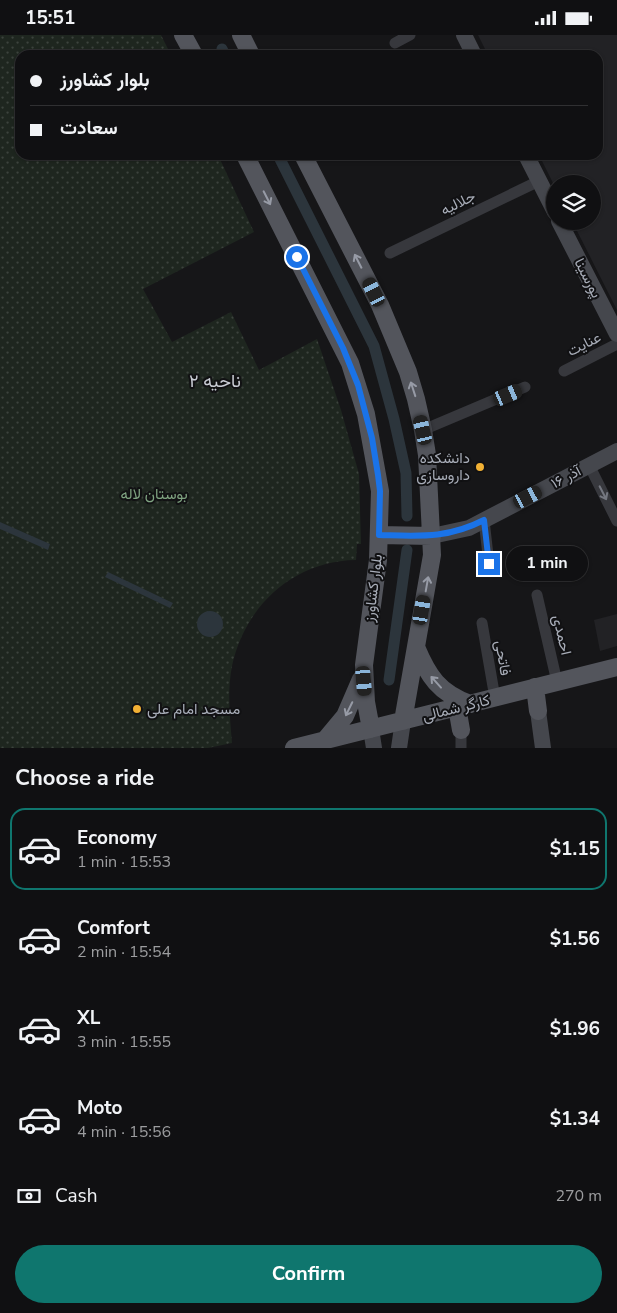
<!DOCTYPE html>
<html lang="en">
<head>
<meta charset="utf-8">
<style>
  body { margin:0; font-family:"Nunito Sans",Vazirmatn,sans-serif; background:#19191b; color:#f1f3f6; height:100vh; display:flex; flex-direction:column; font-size:19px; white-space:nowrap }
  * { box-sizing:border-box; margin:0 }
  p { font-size:16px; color:#9c9d9f }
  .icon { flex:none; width:28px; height:28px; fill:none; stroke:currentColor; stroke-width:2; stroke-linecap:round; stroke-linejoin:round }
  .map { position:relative; height:713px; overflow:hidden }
  .drawer { display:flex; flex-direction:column; background:#101012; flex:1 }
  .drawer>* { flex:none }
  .top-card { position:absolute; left:15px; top:15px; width:588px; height:110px; border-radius:15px; box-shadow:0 1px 4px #0004,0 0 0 1px #303032; display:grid; align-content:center; height:110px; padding:0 15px; background:#101012 }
  .fabs { position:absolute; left:546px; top:140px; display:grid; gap:10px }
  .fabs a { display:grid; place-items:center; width:55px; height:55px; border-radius:50%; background:#101012; box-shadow:0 1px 4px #0004,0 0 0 1px #303032; font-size:25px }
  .end { position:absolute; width:22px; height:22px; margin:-11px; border:6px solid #1a73e8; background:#fff; box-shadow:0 0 0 2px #fff }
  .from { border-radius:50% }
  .bubble { position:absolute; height:35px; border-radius:18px; background:#101012; box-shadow:0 1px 4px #0004,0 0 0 1px #303032; font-size:16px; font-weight:700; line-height:35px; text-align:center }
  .car { position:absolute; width:15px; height:30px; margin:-15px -8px; border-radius:6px; box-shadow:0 0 4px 1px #0007; background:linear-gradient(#222 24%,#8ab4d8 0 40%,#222 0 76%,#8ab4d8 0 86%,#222 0) }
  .top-card b { display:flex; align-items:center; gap:18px; height:48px; font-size:19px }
  .top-card b+b { border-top:1px solid #303032 }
  .top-card i { width:12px; height:12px; background:#f1f3f6 }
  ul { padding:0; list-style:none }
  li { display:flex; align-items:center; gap:15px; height:82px; margin:0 10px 8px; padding:0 5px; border:2px solid transparent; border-radius:15px }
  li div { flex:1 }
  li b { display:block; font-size:19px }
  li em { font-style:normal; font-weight:700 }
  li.selected { border-color:#0f766e }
  li>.icon { width:45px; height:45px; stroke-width:1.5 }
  h2 { padding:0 15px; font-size:22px; line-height:60px }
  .pay { display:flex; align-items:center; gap:12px; height:55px; padding:0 15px; font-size:19px }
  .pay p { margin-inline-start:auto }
  .button { display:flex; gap:10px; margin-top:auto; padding:10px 15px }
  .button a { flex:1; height:58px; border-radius:30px; background:#0f766e; color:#fff; font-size:20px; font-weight:700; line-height:58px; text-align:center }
  .status { display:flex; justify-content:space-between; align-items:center; height:35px; padding:0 25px; background:#101012; direction:ltr }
  .status svg { height:14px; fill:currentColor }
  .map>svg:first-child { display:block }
</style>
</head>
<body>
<div class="status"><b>15:51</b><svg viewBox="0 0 49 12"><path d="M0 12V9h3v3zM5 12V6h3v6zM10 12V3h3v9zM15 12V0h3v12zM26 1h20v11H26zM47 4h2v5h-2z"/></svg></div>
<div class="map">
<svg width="617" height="713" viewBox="0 0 617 713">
  <defs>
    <pattern id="park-dots" width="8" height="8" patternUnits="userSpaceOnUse" patternTransform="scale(1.25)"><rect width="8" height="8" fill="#1e261f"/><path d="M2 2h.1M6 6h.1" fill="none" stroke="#3c433d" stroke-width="1.8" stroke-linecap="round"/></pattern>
  </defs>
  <rect width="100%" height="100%" fill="#161618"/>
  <path fill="#222225" d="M478,0H617V275L572,186H592V149H555V152L539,120H598V20H488Z
    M617,579V611L600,616L594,585Z"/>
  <path fill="url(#park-dots)" d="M0,0H161L171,20H20V120H218L254,197L143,254L172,307L231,277L259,335L317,304L341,375L359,439L361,509H357L356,525C293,526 245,571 232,631C227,656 230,683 232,708L208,713H0Z"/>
  <path fill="#2c353c" d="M0,487L50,509L48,515L0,494Z
    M108,537L173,568L170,573L105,542Z
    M197 589a13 13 0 1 1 26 0a13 13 0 1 1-26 0Z"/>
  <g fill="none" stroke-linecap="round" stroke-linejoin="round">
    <path stroke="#2c353c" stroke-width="11" d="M222,14L225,20
      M278,120L374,311L394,384L406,438L407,481
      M389,645L407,515"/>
    <path stroke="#37383d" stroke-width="11" d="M395,8L410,0
      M390,218L539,146
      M564,336L617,309
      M423,395L525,352
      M589,430L617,486
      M484,485L489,529
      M537,560L557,647
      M482,588L495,663
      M461,695V713"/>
    <path stroke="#45474d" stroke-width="16" d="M464,0L474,20
      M526,120L555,177
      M559,186L617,299
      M432,501L469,493L617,416
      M538,676L543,713
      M371,694L374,713
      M399,713L403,686"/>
    <path stroke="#53555c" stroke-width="18" d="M183,0L194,20
      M241,0L251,20
      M245,120L350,328L366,379L380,456L378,525L364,630L366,667L371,694
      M303,120L380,270L408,337L416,364L423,395L427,420L432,520L403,686
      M379,500L432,501
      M416,612C428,641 439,658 470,669
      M535,652L538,676
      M457,672L461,695
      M325,705L345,681L361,644
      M294,713L617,632"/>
  </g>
  <defs><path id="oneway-shaft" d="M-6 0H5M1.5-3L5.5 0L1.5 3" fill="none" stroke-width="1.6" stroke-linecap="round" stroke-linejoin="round" transform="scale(1.25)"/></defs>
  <g stroke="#979ba6">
    <use href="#oneway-shaft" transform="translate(267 163) rotate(63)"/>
    <use href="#oneway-shaft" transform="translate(358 226) rotate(-117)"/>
    <use href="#oneway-shaft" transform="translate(413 354) rotate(-108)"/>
    <use href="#oneway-shaft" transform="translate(427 549) rotate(-80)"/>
    <use href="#oneway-shaft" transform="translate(436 647) rotate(-132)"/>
    <use href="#oneway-shaft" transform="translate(349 674) rotate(116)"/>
  </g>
  <use stroke="#757881" href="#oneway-shaft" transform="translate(603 458) rotate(63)"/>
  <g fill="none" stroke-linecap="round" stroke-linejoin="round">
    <path stroke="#1a73e8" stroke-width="6" d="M297,222L343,313L358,350L372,403L378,440L380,456L379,500C419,501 447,504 484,485L489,529"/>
  </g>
  <g fill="#f2b134" stroke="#111113" stroke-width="2">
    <circle cx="480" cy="432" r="5"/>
    <circle cx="137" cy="674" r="5"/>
  </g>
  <g text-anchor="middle" stroke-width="4" stroke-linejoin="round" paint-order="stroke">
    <g font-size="15" fill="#a8adb8" stroke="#111113">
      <text transform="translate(458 168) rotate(-26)" y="5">جلالیه</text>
      <text transform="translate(588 243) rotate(63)" y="5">پورسینا</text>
      <text transform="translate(584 309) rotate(-27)" y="5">عنایت</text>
      <text transform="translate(566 442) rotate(-28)" y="5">۱۶ آذر</text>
      <text transform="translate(373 553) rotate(-83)" y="5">بلوار کشاورز</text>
      <text transform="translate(562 600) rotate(77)" y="5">احمدی</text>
      <text transform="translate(503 623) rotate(81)" y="5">فاتحی</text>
      <text transform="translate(456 673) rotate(-14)" y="5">کارگر شمالی</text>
    </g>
    <g font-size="15" fill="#a8adb8" stroke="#111113" text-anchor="end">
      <text x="470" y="428">دانشکده<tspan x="470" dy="17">داروسازی</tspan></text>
      <text x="147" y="679" text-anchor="start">مسجد امام علی</text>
    </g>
    <g font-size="15" fill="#7fa381" stroke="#111113">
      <text x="154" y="464">بوستان لاله</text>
    </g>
    <g font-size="18" fill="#c9ccd4" stroke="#111113">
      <text x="215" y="352">ناحیه ۲</text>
    </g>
  </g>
</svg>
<div class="fabs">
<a><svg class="icon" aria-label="layers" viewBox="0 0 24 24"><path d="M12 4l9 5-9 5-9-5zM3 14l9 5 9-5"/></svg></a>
</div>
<i class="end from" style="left:297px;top:222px"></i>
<i class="end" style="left:489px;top:529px"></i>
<div class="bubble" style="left:506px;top:511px;width:82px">1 min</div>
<i class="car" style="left:374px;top:257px;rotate:334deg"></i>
<i class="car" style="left:508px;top:360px;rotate:67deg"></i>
<i class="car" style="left:423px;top:395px;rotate:347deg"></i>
<i class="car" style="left:528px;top:462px;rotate:63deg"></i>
<i class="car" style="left:422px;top:575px;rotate:10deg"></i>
<i class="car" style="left:364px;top:646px;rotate:175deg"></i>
<div class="top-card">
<b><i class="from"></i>بلوار کشاورز</b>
<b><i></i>سعادت</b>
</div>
</div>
<section class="drawer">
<h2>Choose a ride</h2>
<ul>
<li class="selected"><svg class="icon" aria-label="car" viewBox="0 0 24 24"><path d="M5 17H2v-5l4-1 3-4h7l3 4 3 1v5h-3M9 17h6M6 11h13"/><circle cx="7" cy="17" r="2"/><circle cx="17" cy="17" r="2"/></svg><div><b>Economy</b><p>1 min · 15:53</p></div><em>$1.15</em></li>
<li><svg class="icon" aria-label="car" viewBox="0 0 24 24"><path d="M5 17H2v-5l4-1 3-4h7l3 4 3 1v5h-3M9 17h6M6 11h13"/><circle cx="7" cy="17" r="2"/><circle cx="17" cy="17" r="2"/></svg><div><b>Comfort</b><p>2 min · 15:54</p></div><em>$1.56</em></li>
<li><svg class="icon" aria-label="car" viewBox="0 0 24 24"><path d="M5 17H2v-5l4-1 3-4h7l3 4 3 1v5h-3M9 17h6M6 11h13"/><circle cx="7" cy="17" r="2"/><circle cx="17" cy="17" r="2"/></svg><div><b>XL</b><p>3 min · 15:55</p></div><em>$1.96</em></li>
<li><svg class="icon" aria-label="car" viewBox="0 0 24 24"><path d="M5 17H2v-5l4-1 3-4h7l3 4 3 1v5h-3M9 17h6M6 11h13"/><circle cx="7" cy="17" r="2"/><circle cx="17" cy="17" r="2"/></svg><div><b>Moto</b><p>4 min · 15:56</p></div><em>$1.34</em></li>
</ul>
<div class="pay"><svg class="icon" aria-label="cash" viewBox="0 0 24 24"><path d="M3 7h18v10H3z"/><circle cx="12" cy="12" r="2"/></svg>Cash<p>270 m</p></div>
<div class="button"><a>Confirm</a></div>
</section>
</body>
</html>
